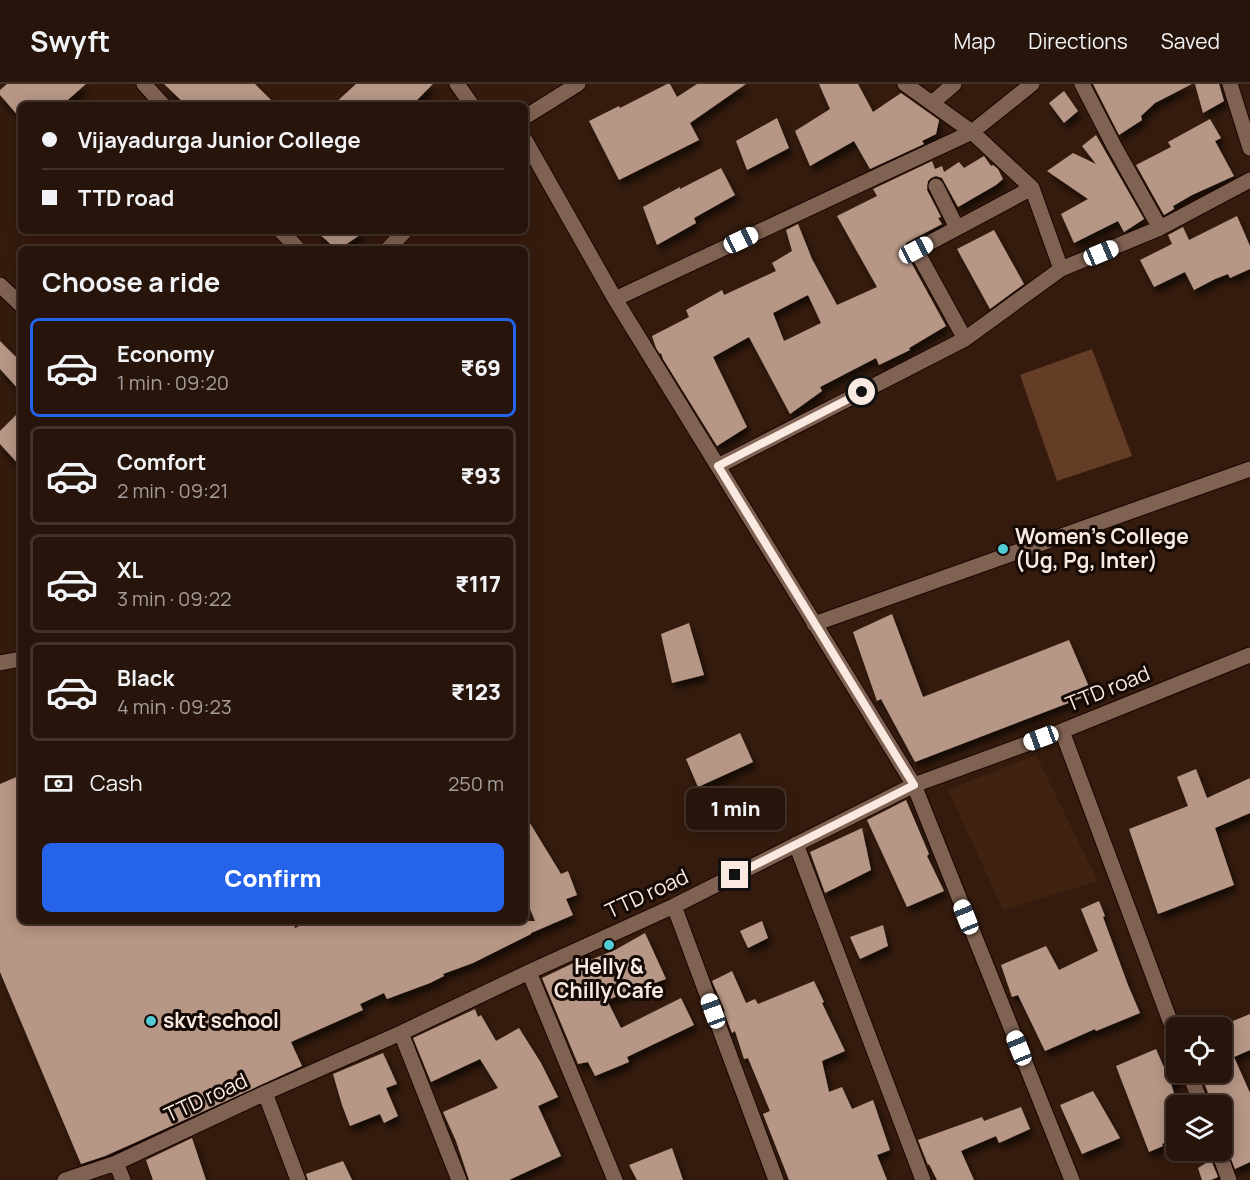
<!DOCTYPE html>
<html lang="en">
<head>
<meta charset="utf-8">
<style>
  body { margin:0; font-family:Manrope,sans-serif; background:#2f1d13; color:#f1f3f6; height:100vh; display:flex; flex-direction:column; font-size:22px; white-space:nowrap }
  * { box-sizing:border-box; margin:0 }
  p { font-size:20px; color:#a49e9c }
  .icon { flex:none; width:33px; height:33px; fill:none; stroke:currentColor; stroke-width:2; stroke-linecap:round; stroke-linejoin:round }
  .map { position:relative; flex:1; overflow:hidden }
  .side { position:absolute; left:18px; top:162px; width:510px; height:678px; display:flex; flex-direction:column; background:#27140a; border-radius:9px; box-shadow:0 3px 15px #0003,0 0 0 2px #43332b }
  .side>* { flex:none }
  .banner { position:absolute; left:18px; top:18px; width:510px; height:132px; border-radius:9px; box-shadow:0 3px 15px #0003,0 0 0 2px #43332b; display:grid; align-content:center; height:132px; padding:0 24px; background:#27140a }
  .buttons { position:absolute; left:1166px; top:933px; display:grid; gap:12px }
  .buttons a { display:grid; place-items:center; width:66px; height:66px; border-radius:9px; background:#27140a; box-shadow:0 3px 15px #0003,0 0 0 2px #43332b; font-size:30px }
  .end { position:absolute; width:27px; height:27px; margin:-14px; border:8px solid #fae9e0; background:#111; box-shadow:0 0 0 3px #111 }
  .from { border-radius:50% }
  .bubble { position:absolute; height:42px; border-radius:9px; background:#27140a; box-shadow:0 3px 15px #0003,0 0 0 2px #43332b; font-size:20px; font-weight:800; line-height:42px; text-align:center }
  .car { position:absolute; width:18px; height:36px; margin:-18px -9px; border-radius:8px; box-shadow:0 0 4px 2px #0007; background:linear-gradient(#fff 24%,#345 0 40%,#fff 0 76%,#345 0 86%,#fff 0) }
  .banner b { display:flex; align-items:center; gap:21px; height:57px; font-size:22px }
  .banner b+b { border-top:2px solid #43332b }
  .banner i { width:15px; height:15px; background:#f1f3f6 }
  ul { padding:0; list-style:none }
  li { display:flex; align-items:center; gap:18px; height:99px; margin:0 12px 9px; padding:0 12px; border:3px solid #43332b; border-radius:9px }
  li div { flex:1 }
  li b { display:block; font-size:22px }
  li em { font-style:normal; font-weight:800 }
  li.selected { border-color:#2563eb }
  li>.icon { width:54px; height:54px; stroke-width:1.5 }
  h2 { padding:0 24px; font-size:27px; line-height:72px }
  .pay { display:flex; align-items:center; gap:15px; height:66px; padding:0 24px; font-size:22px }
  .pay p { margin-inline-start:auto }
  .cta { display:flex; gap:12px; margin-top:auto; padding:12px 24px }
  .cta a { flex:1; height:69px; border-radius:9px; background:#2563eb; color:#fff; font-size:24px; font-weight:800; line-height:69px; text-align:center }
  header { display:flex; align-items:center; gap:36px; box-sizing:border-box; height:84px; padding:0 30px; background:#27140a; border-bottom:2px solid #43332b }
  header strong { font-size:28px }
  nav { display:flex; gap:33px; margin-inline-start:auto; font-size:21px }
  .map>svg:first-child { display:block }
</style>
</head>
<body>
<header>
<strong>Swyft</strong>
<nav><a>Map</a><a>Directions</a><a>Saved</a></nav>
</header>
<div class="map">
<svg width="1250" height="1096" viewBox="0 0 1250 1096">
  <defs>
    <filter id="shadow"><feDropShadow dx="3.5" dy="6" stdDeviation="3" flood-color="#0009"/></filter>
  </defs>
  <rect width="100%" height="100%" fill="#341b0d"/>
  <path fill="#402210" d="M1036,671L1098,797L1003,826L948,706Z"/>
  <path fill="#653d27" d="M1092,265L1132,372L1057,397L1020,291Z"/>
  <path fill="#b69685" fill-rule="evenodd" filter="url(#shadow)" d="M7,0H86L62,21H21V35L0,11V6Z
    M164,0H255L276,21H186Z
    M356,0H433L412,21H333Z
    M667,0H670L677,13L697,0H746L690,39L699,56L619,96L589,37L619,22L620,24Z
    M819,0H858L873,28L901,9L939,36L936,50L922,57L924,60L870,85L854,57L810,82L795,47L830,25Z
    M1093,0H1192L1155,19L1141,32L1142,36L1119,51Z
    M1195,0H1219L1224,17L1203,29Z
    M1064,7L1078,27L1064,39L1049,19Z
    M777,34L789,64L747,86L736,57Z
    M1210,35L1221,54L1215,57L1234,92L1192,111L1173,122L1174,125L1164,131L1136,81L1171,63L1168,58Z
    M1096,51L1144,135L1124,148L1118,137L1074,159L1061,130L1088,115L1047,87L1073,69L1096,80L1082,62Z
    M984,72L991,82L993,81L998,85L1003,95L996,101L958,123L942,94L936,92L931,94L928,97L927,106L941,133L938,134L942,140L906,159L907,171L946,242L909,264L910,266L879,281L876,274L820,303L822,307L790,330L749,253L713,273L747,343L717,362L663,275L661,269L660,270L656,264L652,252L689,233L686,226L722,206L724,211L776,187L772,179L792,167L786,146L798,140L812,175L837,221L877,203L837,132L877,112L873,105L932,77L935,85L942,82L944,88L959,78L964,84ZM808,211L821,239L784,257L773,229Z
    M721,84L735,111L694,134L696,139L657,161L643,123L680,103V105Z
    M1237,132L1250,162V185L1230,194L1228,190L1215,195L1194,206L1185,188L1154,203L1140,176L1172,160L1168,151L1183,143L1189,156Z
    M994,146L1024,200L990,225L957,165Z
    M316,147H366L339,165H336Z
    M0,257L21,278V308L0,285Z
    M21,326V383L0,360V347Z
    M892,530L923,613L1069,556L1092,610L915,678L881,615L877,617L853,548Z
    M689,539L704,591L672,599L661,550Z
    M740,649L753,678L698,703L686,675Z
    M1196,685L1207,714L1250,694V729L1215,744L1234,801L1158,830L1129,745L1188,722L1177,693Z
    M21,691V837H292L295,844L310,837H535L525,813V731L561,790L568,787L577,811L566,815L573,831L531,849V850L473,879L443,890L444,892L430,899L387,915L384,909L360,920L363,926L291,958L302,982L132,1060L105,1072L81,1080L0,888V700Z
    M906,716L929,770L927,772L944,807L907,823L867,736Z
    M862,744L871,786L825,809L810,768Z
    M1099,817L1105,832L1103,833L1128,901L1140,929L1096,947L1095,945L1045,967L1018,911L1012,913L1001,881L1046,862L1059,886L1098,867L1081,825Z
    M762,837L768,854L748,864L740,847Z
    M883,841L888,862L860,875L850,853Z
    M645,849L666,895L607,916L621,944L681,914L694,941L627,973L629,978L595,992L588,978L578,980L542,894L586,873L588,877L615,866Z
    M732,887L746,919L755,915L758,920L814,897L824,918L822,919L845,967L822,977L829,1008L842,1003L852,1025L873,1016L890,1066L877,1071L887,1096H789L763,1030L770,1027L748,974L744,975L735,947L732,949L724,928L725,927L712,897Z
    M475,925L478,933L481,931L496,957L519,944L541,979L558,1013L538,1022L561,1072L509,1096H469L456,1057L443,1028L498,1004L480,975L431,998L413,954Z
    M1250,930V966L1234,973L1250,1009V1078L1235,1085L1221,1050V1022H1213L1200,988H1221V942Z
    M1156,965L1166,988H1180L1181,996L1171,1000L1176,1015L1165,1020L1176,1045V1053L1162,1060L1163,1062L1149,1068L1116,982Z
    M383,969L397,1000L386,1004L398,1032L384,1039L380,1030L350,1042L342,1021L333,990Z
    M1093,1007L1120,1054L1082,1070L1060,1021Z
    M1021,1023L1030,1045L999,1059L996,1052L961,1067L974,1096H937L929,1080L928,1081L918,1056L982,1033L984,1037Z
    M192,1054L206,1096H153L146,1076Z
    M672,1064L683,1096H637L629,1081Z
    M1211,1076L1218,1093L1211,1096H1202L1198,1084Z
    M343,1077L352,1096H308L306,1090Z"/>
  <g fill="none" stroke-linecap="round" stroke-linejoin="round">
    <g stroke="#1a0500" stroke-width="17">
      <path id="minor" d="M144,0L163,21
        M457,0L472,21
        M1032,0L972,48L1032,104L1061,185
        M1082,0L1114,62L1160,144
        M1230,0L1250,64
        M932,19L954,0
        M525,33L578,0
        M525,56L615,215L914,701L1072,1096
        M936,102L957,144
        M281,147L298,165
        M388,165L405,147
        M0,201L21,221
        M615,215L972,48L905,0
        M965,255L916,166L1032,104
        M718,382L965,255L1061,185L1160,144L1250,96
        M814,540L1250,385
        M0,579L21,575
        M1062,647L1176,953
        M796,760L923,1096
        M674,822L776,1096
        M529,888L615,1096
        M401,949L459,1096
        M1189,988L1202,1022
        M265,1009L298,1096
        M1218,1066L1229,1096
        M116,1079L123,1096
        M65,1096L116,1079L265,1009L401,949L529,888L674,822L914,701L1062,647L1250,571"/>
    </g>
    <use href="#minor" stroke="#7f6252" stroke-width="15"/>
  </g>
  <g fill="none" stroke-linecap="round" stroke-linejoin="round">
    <path stroke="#fae9e0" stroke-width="8" d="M735,791L914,701L718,382L862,308"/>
  </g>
  <g fill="#51ccd2" stroke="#140904" stroke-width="2">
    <circle cx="1003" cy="465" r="6"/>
    <circle cx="609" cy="861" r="6"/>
    <circle cx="151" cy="937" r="6"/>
  </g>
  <g text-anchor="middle" stroke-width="6" stroke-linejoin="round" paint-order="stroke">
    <g font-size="21" font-weight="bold" fill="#fae9e0" stroke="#140904" text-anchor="start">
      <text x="1015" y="460">Women's College<tspan x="1015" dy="24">(Ug, Pg, Inter)</tspan></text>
      <text x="609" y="890" text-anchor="middle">Helly &amp;<tspan x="609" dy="24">Chilly Cafe</tspan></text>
      <text x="163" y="944">skvt school</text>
    </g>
    <g font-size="21" fill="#fae9e0" stroke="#140904">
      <text transform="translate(1108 605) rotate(-22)" y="7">TTD road</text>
      <text transform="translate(647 810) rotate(-25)" y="7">TTD road</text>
      <text transform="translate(206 1014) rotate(-25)" y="7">TTD road</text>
    </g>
  </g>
</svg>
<div class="buttons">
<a><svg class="icon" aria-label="locate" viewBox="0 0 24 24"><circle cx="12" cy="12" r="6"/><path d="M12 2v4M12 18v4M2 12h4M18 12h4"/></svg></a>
<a><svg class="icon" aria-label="layers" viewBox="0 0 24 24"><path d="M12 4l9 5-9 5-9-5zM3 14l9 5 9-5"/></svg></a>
</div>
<i class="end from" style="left:862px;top:308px"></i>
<i class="end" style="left:735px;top:791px"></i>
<div class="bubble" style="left:686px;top:704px;width:99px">1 min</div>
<i class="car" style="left:741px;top:156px;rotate:65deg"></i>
<i class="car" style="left:916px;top:166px;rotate:62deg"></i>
<i class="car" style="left:1101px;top:169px;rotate:67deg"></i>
<i class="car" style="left:1041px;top:654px;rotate:250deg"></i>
<i class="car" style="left:966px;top:833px;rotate:338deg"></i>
<i class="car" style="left:713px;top:927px;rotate:340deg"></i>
<i class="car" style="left:1019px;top:964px;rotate:338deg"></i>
<div class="banner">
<b><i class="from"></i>Vijayadurga Junior College</b>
<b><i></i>TTD road</b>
</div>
<section class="side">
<h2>Choose a ride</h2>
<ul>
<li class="selected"><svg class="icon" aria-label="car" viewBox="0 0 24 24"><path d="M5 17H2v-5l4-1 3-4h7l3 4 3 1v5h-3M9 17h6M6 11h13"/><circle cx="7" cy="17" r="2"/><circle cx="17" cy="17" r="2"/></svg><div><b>Economy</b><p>1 min · 09:20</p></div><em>₹69</em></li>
<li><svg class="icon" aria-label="car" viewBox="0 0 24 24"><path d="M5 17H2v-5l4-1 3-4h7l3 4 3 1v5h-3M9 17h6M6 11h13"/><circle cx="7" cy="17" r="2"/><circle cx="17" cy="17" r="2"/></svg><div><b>Comfort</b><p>2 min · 09:21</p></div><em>₹93</em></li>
<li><svg class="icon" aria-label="car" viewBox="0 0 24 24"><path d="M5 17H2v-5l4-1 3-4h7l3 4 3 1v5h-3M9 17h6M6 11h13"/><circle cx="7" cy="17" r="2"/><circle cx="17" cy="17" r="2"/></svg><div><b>XL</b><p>3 min · 09:22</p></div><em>₹117</em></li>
<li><svg class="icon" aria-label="car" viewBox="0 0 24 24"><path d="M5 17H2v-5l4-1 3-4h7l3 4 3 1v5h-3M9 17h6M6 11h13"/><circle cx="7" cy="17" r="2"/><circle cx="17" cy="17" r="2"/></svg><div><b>Black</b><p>4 min · 09:23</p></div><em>₹123</em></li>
</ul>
<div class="pay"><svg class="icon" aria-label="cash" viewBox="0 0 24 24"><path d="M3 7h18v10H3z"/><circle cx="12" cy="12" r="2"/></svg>Cash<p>250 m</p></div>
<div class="cta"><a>Confirm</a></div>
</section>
</div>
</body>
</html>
